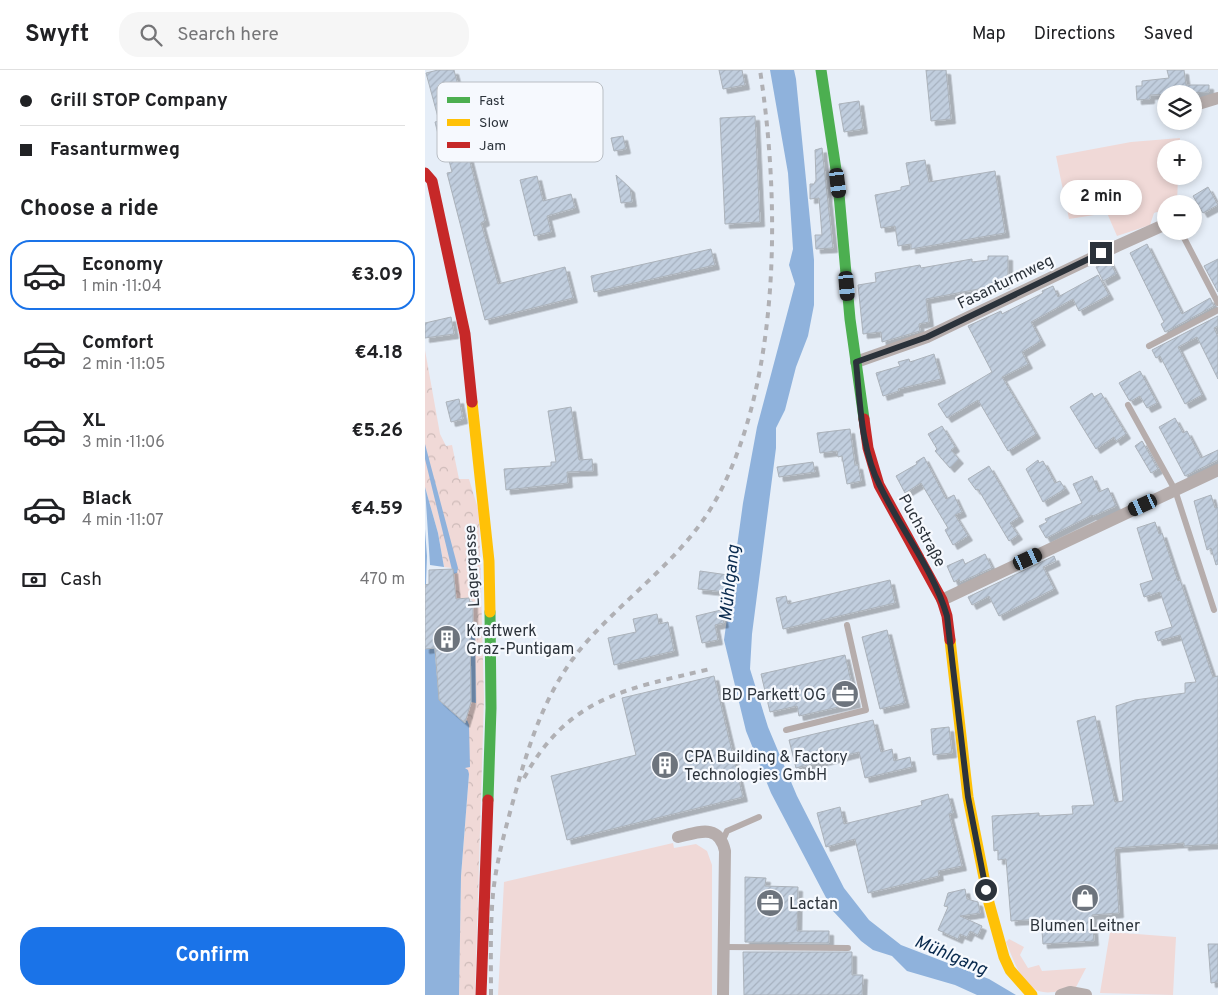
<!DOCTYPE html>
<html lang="en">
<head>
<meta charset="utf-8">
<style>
  body { margin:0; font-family:Overpass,sans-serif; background:#f6f6f6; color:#202124; height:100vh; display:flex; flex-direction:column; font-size:19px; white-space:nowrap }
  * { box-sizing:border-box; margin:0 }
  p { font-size:16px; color:#757577 }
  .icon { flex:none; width:28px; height:28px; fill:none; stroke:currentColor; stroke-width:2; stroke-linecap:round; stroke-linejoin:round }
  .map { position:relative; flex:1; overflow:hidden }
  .side { display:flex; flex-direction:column; background:#fff; width:425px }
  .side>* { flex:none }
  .hud { display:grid; align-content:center; height:110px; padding:0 20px; background:#fff }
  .fabs { position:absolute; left:732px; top:15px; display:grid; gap:10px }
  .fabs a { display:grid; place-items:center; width:45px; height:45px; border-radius:50%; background:#fff; box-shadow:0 2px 8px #0003; font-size:25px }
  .end { position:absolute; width:22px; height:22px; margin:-11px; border:6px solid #2c333b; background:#fff; box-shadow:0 0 0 2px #fff }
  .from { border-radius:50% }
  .bubble { position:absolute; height:35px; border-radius:18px; background:#fff; box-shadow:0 2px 8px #0003; font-size:16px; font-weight:700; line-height:35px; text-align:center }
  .car { position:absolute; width:15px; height:30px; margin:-15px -8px; border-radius:6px; box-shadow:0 0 4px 1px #0007; background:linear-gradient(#222 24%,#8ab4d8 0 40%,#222 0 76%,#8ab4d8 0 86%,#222 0) }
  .hud b { display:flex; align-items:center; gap:18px; height:48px; font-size:19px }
  .hud b+b { border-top:1px solid #e0e0e0 }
  .hud i { width:12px; height:12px; background:#202124 }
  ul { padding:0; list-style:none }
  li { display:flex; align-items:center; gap:15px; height:70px; margin:0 10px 8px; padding:0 10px; border:2px solid transparent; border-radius:20px }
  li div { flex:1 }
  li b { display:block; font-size:19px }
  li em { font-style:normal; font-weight:700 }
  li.selected { border-color:#1a73e8 }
  li>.icon { width:45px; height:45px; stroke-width:1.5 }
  h2 { padding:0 20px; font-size:22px; line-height:60px }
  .pay { display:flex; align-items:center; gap:12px; height:55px; padding:0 20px; font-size:19px }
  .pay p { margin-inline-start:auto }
  .button { display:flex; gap:10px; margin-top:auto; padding:10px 20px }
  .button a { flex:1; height:58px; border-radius:20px; background:#1a73e8; color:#fff; font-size:20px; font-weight:700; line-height:58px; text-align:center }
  header { display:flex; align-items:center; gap:30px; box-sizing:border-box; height:70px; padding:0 25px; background:#fff; border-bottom:1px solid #e0e0e0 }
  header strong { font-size:24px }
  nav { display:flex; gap:28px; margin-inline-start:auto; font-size:18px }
  .search { width:350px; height:45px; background:#f6f6f6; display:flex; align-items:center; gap:12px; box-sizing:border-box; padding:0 18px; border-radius:20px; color:#757577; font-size:19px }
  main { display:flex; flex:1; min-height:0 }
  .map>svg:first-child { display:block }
</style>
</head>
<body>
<header>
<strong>Swyft</strong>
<div class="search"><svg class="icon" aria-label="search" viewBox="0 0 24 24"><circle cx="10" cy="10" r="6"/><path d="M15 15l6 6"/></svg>Search here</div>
<nav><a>Map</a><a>Directions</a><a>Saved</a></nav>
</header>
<main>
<section class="side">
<div class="hud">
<b><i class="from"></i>Grill STOP Company</b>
<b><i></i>Fasanturmweg</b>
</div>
<h2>Choose a ride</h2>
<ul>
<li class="selected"><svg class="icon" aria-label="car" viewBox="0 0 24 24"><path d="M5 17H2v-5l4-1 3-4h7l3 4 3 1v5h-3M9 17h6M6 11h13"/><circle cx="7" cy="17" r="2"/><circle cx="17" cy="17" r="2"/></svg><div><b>Economy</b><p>1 min · 11:04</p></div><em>€3.09</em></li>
<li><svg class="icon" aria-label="car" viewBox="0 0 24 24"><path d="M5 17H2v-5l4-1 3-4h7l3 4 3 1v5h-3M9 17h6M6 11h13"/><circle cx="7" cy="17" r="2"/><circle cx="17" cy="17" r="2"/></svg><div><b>Comfort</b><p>2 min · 11:05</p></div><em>€4.18</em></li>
<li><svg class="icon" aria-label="car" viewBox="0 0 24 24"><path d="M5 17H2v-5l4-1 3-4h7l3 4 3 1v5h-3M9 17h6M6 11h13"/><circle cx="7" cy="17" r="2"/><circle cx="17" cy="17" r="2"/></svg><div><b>XL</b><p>3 min · 11:06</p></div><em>€5.26</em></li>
<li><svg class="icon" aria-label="car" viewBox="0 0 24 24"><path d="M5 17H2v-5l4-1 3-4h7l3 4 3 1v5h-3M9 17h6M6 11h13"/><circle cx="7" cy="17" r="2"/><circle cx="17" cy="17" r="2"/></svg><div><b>Black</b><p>4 min · 11:07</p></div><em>€4.59</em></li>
</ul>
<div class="pay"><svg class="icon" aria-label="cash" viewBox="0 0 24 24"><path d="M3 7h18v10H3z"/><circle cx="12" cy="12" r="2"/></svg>Cash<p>470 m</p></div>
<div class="button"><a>Confirm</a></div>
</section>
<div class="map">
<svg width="793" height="925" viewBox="0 0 793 925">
  <defs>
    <pattern id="park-crowns" width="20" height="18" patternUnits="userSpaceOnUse" patternTransform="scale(1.25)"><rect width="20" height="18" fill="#f0d9d7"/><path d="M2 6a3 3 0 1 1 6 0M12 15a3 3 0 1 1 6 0" fill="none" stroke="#cebbb9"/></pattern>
    <pattern id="building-hatch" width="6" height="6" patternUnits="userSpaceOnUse" patternTransform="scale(1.25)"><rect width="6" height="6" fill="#c1cede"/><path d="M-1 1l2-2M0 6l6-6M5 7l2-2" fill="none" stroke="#a6b1bf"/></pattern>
    <filter id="shadow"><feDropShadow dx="4.5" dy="4.5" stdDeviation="0" flood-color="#0004"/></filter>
  </defs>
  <rect width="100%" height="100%" fill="#e6eef8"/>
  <path fill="#f0d9d7" d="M755,68L754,79H741V106H753L752,134H741V139L729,143L725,155L692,166L682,143L644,149L631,86L706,72Z
    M248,773L249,778L271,774L282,781L287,795V925H73L79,812Z
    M685,862L751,867L748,925L675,923Z
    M584,869L599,877L595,885L603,898L614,895L617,901L661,898L650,919C640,919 627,924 618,922C597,919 588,888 581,872Z"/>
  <path fill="url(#park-crowns)" d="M0,280L15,364L21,376L27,375L34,409H44L54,442L59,628L50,925H34L36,806L44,704L40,698L39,653L48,532L44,528L31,529L27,498L19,497L13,463L0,417Z"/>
  <path fill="#8fb2dc" d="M345,0H369L371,9L389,190V235L383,266L371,297L360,340L351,358V378L327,564L325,599L343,657L372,726L419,818L444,850L476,875L564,909L591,925H552L530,915L482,901L467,886L448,880L436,871L408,841L346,723L321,661L299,570L318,433L332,357L370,214L364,195L368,179L363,103Z
    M0,374L33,498L32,503L28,504L0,389Z
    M0,417L13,463L19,497L5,495Z
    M0,459L2,486L1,514H4L14,630L39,652L42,650L44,655L45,697L40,698L43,700L44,704L36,806L34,925H0Z
    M50,558L51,633L46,632L45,559Z"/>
  <path fill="url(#building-hatch)" stroke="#abb2ba" filter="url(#shadow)" d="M13,0H29L50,82L43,84L60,151L56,153L73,214L140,197L148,228L60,250L22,103L27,102L19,71L15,72L10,52L14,51L1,3Z
    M294,0H317L320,15L298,19Z
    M501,0H521L526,49L506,51Z
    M742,0H759L761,15H784V22L725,25V29L712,30L711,16H717V11L744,8Z
    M434,31L438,59L419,62L414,34Z
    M330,46L335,152L300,154L295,48Z
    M198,66L201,79L189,81L186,68Z
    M397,78L408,178L391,179L390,165H397L394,128L385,129V114H389L391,110L390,80Z
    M500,90L504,112L570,101L580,163L486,179V174L473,176L470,156L456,158L450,125L476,120V117L485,115L481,93Z
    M191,105L205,118L207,132L196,133Z
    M112,106L118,131L146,124L150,138L122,146L126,162L109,166L95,110Z
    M783,117L793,135L778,143L768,126Z
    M722,174L757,244L785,228L789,236L740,262L736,254L739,252L705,183Z
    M286,179L290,195L169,222L166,206Z
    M563,186H583V206H580V214H564V217L501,229L504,252L494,254L495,261L457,272L456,262L438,264L433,215L451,212L450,203L495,195L496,198L547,189V192L563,190Z
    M793,189V222L779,196Z
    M684,190L691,204L678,211L671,197Z
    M673,205L684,225L654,241L648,229L606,252L616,271L597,282L603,294L577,307L611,364L583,381L553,330L522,348L513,334L567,302L543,256L576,241L577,244L618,223L617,221L628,216L633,227Z
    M793,246V256L789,258L793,267V309L772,267L753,277L777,325L760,334L735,286L731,288L727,280Z
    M26,247L29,264L0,268V253Z
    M509,284L516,309L473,319L474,321L458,326L451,303L475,296L473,292L484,289L485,292Z
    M715,301L732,333L722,338L715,326L706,331L704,330L694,313Z
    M667,323L669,327L676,323L701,364L691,371L689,367L671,379L645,337Z
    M34,329L38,349L26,352L21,332Z
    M146,337L154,390L167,389L168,401L142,402L143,413L81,420L79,399L126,396V392H131L123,341Z
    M750,348L758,363L762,361L776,388L793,380V390L760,406L734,357Z
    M517,356L530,377L526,380L534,389L525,398L510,381L512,379L503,364Z
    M425,359L430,395H433L436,411L422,414L417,386L413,387L412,381L395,383L392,363Z
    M717,371L733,399L726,403L710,376Z
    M499,387L521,429L529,425L537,442L530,445L543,466L528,475L520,460L523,458L496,413L480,423L471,406L492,394L491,392Z
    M613,390L614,393L618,391L630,413L635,411L640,419L618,432L601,399Z
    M388,392L390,402L354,407L352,397Z
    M564,396L594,447L585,453L593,465L584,471L553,419L551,420L543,409Z
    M667,406L674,422L683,418L691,436L668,446L667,445L621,468L614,456L622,452L620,449L657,433L648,414Z
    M786,425L790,438L793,437V494L791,495L786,478L782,480L769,431Z
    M730,452L734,464L737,463L753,511L755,510L788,607L793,606V774L759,776V773L690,778L694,843L667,845L669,871L618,874L616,849L586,851L581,789L573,790V780L569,781L567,746L614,743V746L648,744L647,736L669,735L652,651L670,646L690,732L698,731L691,636L710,630L760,623V613L771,612L755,565L733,571L730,562L747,557L735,522L719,527L715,514L728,510L712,458Z
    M560,484L567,498L535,512L534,509L529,512L522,496L538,489L540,494Z
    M629,486L631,491L618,497L629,519L574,546L564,526L547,535L543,527Z
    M28,499L31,529L44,528L45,532H48V555L45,559L46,632L40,653L14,630L10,578L0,579V515L4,514V500Z
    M275,501L303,505L300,522L273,519Z
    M465,510L470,533L358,559L351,528L361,526L363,534Z
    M296,540L299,553L290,555L293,570L277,573L271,546Z
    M232,544L234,554L243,552L249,581L189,595L183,568L211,562L208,549Z
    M462,560L480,633L455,639L437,567Z
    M420,585L431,633L374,646L372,636L345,642L336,604Z
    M289,606L318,727L142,770L126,706L211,685L197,628Z
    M448,650L456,682L467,679L469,691L485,687L487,697L440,708L434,682L371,698L364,670Z
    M524,657L527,683L508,685L506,659Z
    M523,724L528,743L524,744L537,796L513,801L514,806L443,823L430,769L401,777L392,743L415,737L419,754L497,735L496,731Z
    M320,807L341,808L340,816L373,817L372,861H404V873L320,872Z
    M540,819L542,829L553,832L555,843L535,846L557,856L553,865L545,861L542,867L535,864L533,869L513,860L523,837L519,836L523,823Z
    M783,874H793V912L786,913Z
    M318,882H427V905H438L437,925H319Z"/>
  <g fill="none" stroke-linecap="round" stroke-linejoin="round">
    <path stroke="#b6adac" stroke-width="6" d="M96,26L128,19
      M757,164L793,233
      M724,276L793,240
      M703,335L750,420L789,540
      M361,660L441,640L422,555
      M298,770L302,761L334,747
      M299,877L423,878"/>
    <path stroke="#b6adac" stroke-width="12" d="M770,35L793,28
      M754,161L757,164
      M431,292L502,267L692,176L741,154
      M517,530L793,400
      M253,767C274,762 294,753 300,781L298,925
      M636,925L645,922L661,925"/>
    <path stroke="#4caf50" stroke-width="11" d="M396,0L413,113L425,249L439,349
      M63,730L66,638L65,542"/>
    <path stroke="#ffc107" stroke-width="11" d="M47,332L64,491L65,542
      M525,570L543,727L564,833L579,887L585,900L607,925"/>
    <path stroke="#c62828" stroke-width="11" d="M0,103L7,111L40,264L47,332
      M439,349L443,378L454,415L517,530L522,546L525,570
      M56,925L63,730"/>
    <path stroke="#b0b0b4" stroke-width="4" stroke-dasharray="6 6" stroke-linecap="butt" d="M99,708C144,626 202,619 285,599
      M66,925C66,892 65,857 68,824C71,794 79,764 87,735C104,673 121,616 165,568C209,520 262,484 293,426C356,308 355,130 335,0"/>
  </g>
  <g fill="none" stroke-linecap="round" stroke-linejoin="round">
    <path stroke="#2c333b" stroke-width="6" d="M561,820L543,727L522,546C508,499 476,460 455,416C436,380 435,331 431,292L502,267L676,183"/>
  </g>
  <defs>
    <g id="building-disc" transform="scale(1.4375)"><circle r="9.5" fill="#6d747d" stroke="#f6f9fe"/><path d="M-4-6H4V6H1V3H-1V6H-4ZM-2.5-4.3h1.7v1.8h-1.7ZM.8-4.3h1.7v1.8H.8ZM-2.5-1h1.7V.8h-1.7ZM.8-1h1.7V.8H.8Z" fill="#fff"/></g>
    <g id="office-disc" transform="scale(1.4375)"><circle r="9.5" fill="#6d747d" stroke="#f6f9fe"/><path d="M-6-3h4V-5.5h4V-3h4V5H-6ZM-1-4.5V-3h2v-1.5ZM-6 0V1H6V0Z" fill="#fff"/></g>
    <g id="shop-disc" transform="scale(1.4375)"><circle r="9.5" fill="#6d747d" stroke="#f6f9fe"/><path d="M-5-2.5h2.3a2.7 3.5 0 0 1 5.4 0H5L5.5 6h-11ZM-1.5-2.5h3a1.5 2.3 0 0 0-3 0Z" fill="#fff"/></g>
  </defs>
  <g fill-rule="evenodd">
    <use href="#building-disc" x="22" y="569"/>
    <use href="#office-disc" x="420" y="624"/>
    <use href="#building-disc" x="240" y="695"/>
    <use href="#shop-disc" x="660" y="828"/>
    <use href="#office-disc" x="345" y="833"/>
  </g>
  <g text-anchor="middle" stroke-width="4.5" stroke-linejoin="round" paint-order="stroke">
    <g font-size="16" fill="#2c333b" stroke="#f6f9fe">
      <text transform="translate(580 211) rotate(-26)" y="6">Fasanturmweg</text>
      <text transform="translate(498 460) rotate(61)" y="6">Puchstraße</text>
      <text transform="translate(46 496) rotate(-93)" y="6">Lagergasse</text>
    </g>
    <g font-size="16" fill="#2c333b" stroke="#f6f9fe" text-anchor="start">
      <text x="41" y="566">Kraftwerk<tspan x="41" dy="18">Graz-Puntigam</tspan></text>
      <text x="401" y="630" text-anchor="end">BD Parkett OG</text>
      <text x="259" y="692">CPA Building &amp; Factory<tspan x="259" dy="18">Technologies GmbH</tspan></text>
      <text x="364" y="839">Lactan</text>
      <text x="660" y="861" text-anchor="middle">Blumen Leitner</text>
    </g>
    <g font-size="18" font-style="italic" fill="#092a4e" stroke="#f6f9fe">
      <text transform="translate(304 513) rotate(-84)" y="6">Mühlgang</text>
      <text transform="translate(526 885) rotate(23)" y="6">Mühlgang</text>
    </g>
  </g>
  <rect x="12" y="12" width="166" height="80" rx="8" fill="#f6f9fe" stroke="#b9bec4" stroke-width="1"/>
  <rect x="22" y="27" width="23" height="6" fill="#4caf50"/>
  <rect x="22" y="49" width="23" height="7" fill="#ffc107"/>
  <rect x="22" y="72" width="23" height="6" fill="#c62828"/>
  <g font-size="14" fill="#2c333b">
    <text x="54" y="35">Fast</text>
    <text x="54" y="57">Slow</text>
    <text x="54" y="80">Jam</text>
  </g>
</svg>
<div class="fabs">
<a><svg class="icon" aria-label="layers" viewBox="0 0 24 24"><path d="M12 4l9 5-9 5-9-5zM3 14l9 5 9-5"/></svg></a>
<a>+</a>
<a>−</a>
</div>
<i class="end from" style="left:561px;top:820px"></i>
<i class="end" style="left:676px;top:183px"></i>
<div class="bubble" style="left:635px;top:110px;width:82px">2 min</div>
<i class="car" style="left:413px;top:113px;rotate:173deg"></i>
<i class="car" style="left:422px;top:216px;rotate:175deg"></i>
<i class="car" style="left:718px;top:435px;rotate:245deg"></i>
<i class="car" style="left:603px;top:489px;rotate:65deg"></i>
</div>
</main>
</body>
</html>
